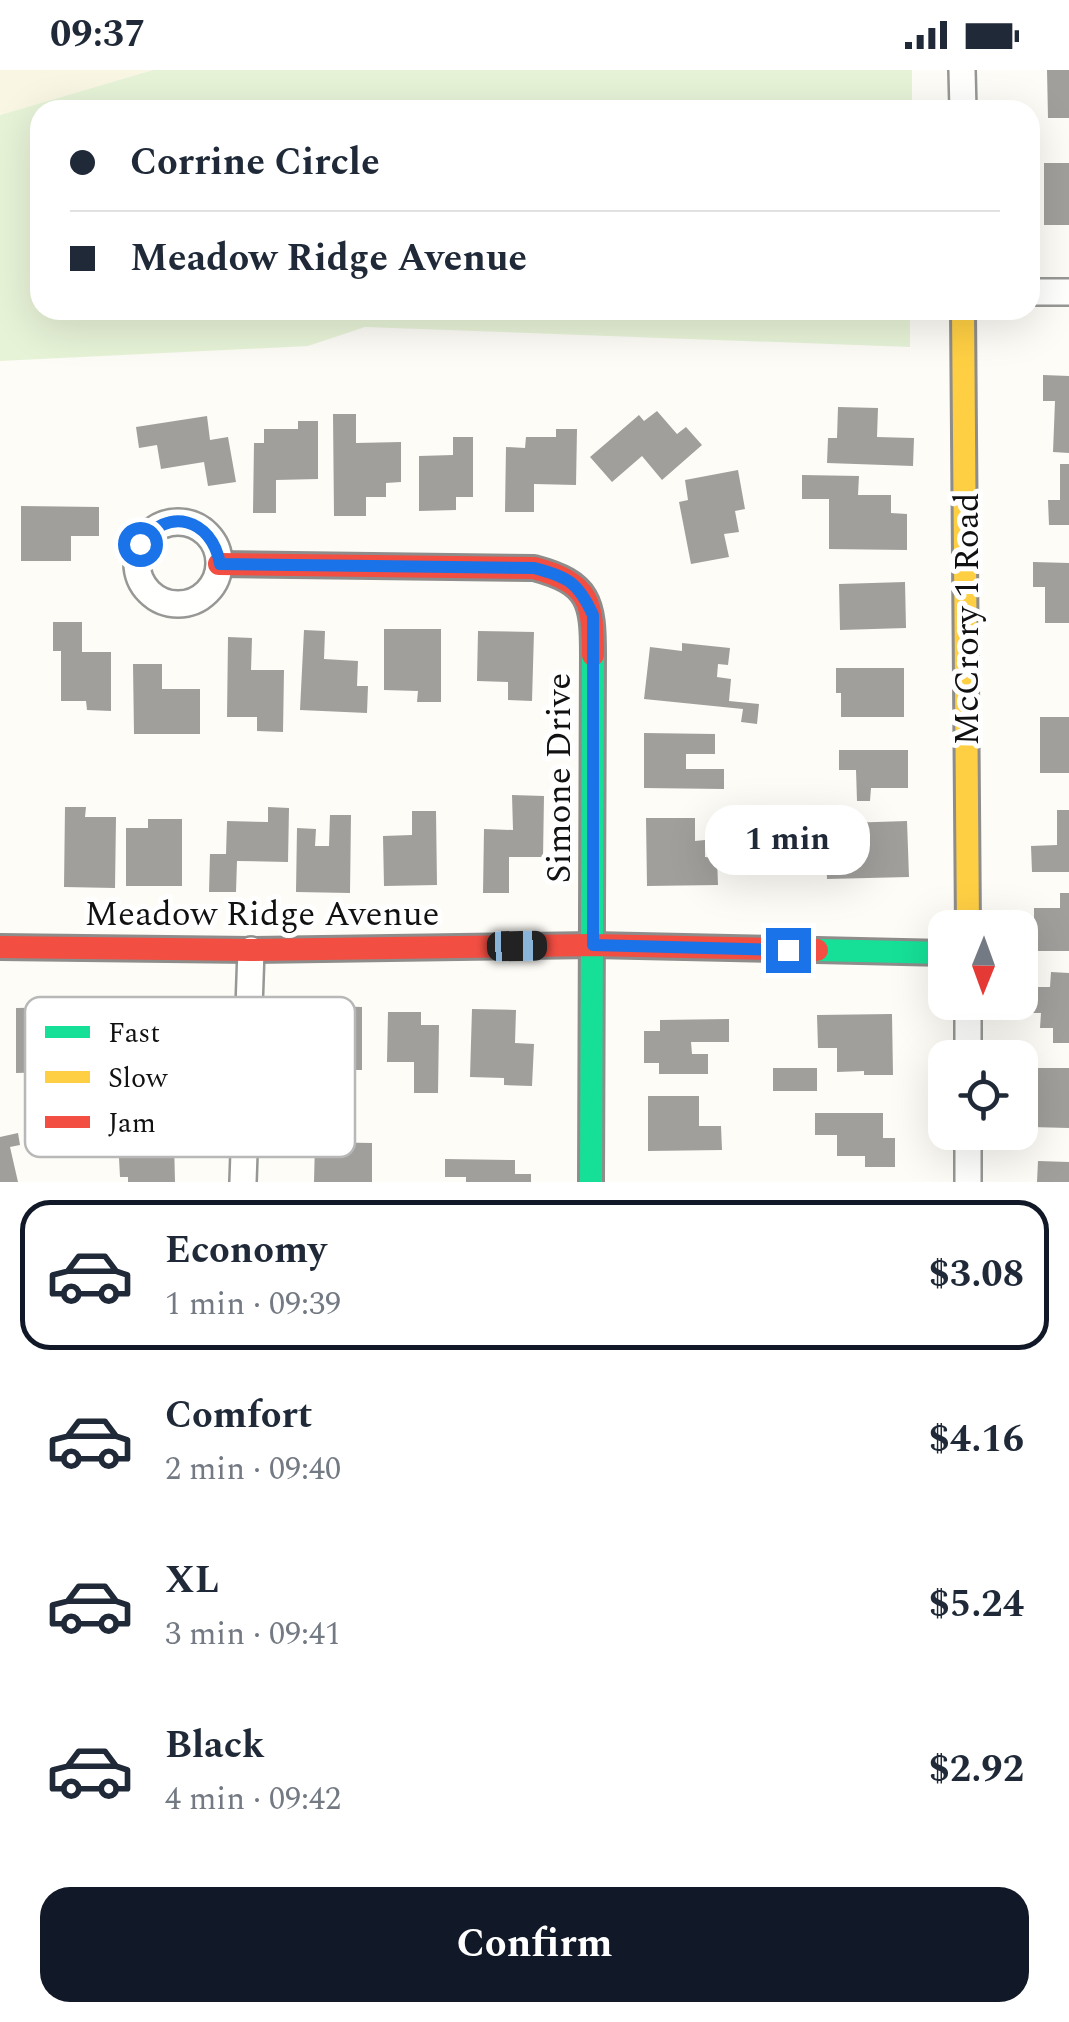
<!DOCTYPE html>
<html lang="en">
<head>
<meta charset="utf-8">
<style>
  body { margin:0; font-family:Spectral,serif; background:#f2f2f3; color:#1f2937; height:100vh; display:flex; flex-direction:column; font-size:38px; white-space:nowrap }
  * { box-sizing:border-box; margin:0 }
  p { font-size:32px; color:#747a83 }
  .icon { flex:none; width:55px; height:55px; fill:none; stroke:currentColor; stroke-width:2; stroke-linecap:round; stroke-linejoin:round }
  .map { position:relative; height:1112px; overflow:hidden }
  .side { display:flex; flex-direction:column; background:#fff; flex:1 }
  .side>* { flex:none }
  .hud { position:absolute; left:30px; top:30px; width:1010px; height:220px; border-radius:30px; box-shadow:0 10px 40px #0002; display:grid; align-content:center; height:220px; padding:0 40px; background:#fff }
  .needle { width:65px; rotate:181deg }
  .controls { position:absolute; left:928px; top:840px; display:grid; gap:20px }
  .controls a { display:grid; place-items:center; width:110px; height:110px; border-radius:20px; background:#fff; box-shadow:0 10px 40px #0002; font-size:50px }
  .end { position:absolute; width:45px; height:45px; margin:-22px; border:12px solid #1a73e8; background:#fff; box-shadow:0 0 0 5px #fff }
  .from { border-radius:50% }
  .bubble { position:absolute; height:70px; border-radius:30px; background:#fff; box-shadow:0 10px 40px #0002; font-size:32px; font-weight:700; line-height:70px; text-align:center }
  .car { position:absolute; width:30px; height:60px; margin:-30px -15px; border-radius:12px; box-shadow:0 0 8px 2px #0007; background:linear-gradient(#222 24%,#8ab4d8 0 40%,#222 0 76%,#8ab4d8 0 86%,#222 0) }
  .hud b { display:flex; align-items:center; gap:35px; height:95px; font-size:38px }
  .hud b+b { border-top:2px solid #e0e1e3 }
  .hud i { width:25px; height:25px; background:#1f2937 }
  ul { padding:18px 0 0; list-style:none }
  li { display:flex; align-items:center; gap:30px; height:150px; margin:0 20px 15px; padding:0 20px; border:5px solid transparent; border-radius:30px }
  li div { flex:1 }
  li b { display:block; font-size:38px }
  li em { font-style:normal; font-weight:700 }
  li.active { border-color:#111827 }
  li>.icon { width:90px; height:90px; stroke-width:1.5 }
  .button { display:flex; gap:20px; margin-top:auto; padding:20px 40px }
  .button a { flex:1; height:115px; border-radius:30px; background:#111827; color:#fff; font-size:40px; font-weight:700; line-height:115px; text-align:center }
  .status { display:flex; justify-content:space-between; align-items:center; height:70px; padding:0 50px; background:#fff; direction:ltr }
  .status svg { height:28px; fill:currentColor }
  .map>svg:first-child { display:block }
</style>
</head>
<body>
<div class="status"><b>09:37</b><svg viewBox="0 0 49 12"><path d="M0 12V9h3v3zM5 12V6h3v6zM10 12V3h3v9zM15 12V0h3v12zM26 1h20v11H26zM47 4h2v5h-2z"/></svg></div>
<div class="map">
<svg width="1069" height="1112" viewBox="0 0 1069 1112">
  <rect width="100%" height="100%" fill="#fdfcf7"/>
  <path fill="#f9f7e4" d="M0,0H153L0,45Z"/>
  <path fill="#e7f3d7" d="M153,0H912V40H40V240H910V277L365,257L308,276L0,291V45Z"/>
  <path fill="#a19f9c" d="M1047,0H1069V48H1048Z
    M1044,93H1069V155H1044Z
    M1043,305L1069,306V383L1053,382L1055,331H1043Z
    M838,337L878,338L877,367L914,368L913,396L827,393L828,368H837Z
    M657,341L677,364L686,357L702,375L662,410L642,386L612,412L590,387L639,345L644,351Z
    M333,344H356V373L401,372V412L386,413V427H366V446H334Z
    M207,346L210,370L228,367L236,412L208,416L204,392L161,399L157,375L139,378L136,357Z
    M298,351H318V409L276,410V443H253L254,373H264V359H298Z
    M556,359H577L576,415L534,414V442H505L506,377L525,378L526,367H556Z
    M453,367H473V427H456V440L419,441V386L453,385Z
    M1060,394H1069V455H1049L1048,430H1060Z
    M738,400L745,439L735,441L739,462L724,464L729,487L691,494L679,432L688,430L685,410Z
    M802,405L859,406L858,425H891V443L907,444V480L829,479V429H802Z
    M21,436L99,437V466H71V491H21Z
    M1033,492L1069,493V553H1045V517H1033Z
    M905,512L906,558L840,560L839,514Z
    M53,552H82V582H111V641L87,640L86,631H61V581H53Z
    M384,559H441V632H417L418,621L384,620Z
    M304,560L325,561L324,589L358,591L357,616H368L367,643L300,640Z
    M478,561L534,562L532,631L508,630V612L477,611Z
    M228,567L252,568L251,600H284L283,662L257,661V647H227Z
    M682,573L730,578L728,595L718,594L717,607L731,609L729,631L759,634L757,654L741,652L743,639L644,629L650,577L682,581Z
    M133,594H162V619H200V664H134Z
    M836,598H904V647H841V623H836Z
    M1040,647H1069V703H1040Z
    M644,663L715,664V684H686V699H724V719L644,718Z
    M839,680H908V718H871L870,731H857L856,700H839Z
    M512,725L544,726L543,787H509V823H483L484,759L513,760Z
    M65,737H86L85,747H116L115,818L64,817Z
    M268,737L289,738L288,792L237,791L236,822H209L210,784H226L227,751L268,752Z
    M1057,740H1069V802H1032L1031,776L1057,775Z
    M412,741H436L437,815L384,816L383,766L412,765Z
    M330,745H351L350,823L296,822L297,758L316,759L315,776H329Z
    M646,748H695V771L705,770V787L717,788L718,815L647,816Z
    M148,749H182V816H126V758H148Z
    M907,751L909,807L827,809L826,786L846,785L845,753Z
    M1060,823H1069V881H1034V838H1060Z
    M1051,902L1069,903V973H1053V958H1040L1041,943H1027V917H1050Z
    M329,936L362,937V1000H326V1020L299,1019V978L308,977V944H329Z
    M72,937L73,983H80V1018H57V1002L16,1003V938Z
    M472,939L516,940L515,973L534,974L532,1016L504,1015V1008L470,1007Z
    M388,942H421V955H439L438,1023H414V992H387Z
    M892,944L893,1005H864V1001L837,1002V978H818L817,945Z
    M729,949V972H691L692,984H708V1004H659V993H644V961H660V950Z
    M773,998H817V1021H773Z
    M1032,998H1069V1058L1031,1057Z
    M648,1026H699V1056H721L722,1080L648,1081Z
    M815,1043H883V1068H895V1097H865V1086H837V1065H815Z
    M18,1063L20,1075L10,1077L18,1112H0V1067Z
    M174,1070L175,1112H128V1107H120L119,1088H105V1071Z
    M315,1072L372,1073V1112H314Z
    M445,1089L515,1090V1104H531V1112H466V1107H445Z
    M1038,1091L1069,1092V1112H1037Z"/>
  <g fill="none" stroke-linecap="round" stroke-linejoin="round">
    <g stroke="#979795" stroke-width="30">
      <path id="street" d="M962,0L963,40
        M1030,222H1069
        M137 493a41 41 0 1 1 82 0a41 41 0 1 1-82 0Z
        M968,988V932
        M243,1112L251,880
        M968,1112V1062"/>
    </g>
    <g stroke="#8e8d8b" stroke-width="28">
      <path id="fast" d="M817,880L945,883
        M591,1112L593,585"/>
    </g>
    <g stroke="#8e8d8b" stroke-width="28">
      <path id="slow" d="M963,240L968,858"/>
    </g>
    <g stroke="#8e8d8b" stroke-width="28">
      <path id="jam" d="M219,494L534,498C590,513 593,532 593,585
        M0,877L251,880L593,875L817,880"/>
    </g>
    <use href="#street" stroke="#fffffe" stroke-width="25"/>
    <use href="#fast" stroke="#16e098" stroke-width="22"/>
    <use href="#slow" stroke="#ffcf43" stroke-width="22"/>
    <use href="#jam" stroke="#f24e42" stroke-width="22"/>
  </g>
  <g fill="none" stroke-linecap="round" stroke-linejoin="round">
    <path stroke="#1a73e8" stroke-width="12" d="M140,474C167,436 212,448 220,494L534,498C568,507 578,512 593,545V875L788,880"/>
  </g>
  <g text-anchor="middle" stroke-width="10" stroke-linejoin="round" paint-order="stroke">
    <g font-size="35" fill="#111" stroke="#fff">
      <text transform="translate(966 549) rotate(-90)" y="12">McCrory 1 Road</text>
      <text transform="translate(558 708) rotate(-90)" y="12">Simone Drive</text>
      <text x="262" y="855">Meadow Ridge Avenue</text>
    </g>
  </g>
  <rect x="25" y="927" width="330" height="160" rx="15" fill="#fff" stroke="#b8b8b8" stroke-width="2.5"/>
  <rect x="45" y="956" width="45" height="12" fill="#16e098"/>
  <rect x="45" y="1001" width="45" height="12" fill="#ffcf43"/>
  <rect x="45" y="1046" width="45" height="12" fill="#f24e42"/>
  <g font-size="28" fill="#111">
    <text x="108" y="972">Fast</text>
    <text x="108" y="1017">Slow</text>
    <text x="108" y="1062">Jam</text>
  </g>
</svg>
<div class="controls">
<a><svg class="needle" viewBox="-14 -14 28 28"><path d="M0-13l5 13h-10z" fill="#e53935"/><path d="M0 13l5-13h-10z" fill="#747a83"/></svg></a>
<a><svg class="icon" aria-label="locate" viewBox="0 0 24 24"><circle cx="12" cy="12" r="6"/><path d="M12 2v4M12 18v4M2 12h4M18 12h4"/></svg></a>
</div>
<i class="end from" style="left:140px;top:474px"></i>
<i class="end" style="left:788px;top:880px"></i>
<div class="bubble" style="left:705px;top:735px;width:165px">1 min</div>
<i class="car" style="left:517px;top:876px;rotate:89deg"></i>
<div class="hud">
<b><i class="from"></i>Corrine Circle</b>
<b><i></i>Meadow Ridge Avenue</b>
</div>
</div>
<section class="side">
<ul>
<li class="active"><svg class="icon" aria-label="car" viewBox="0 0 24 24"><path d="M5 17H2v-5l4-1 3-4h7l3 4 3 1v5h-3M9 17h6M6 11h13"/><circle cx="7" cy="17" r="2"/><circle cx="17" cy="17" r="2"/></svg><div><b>Economy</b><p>1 min · 09:39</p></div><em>$3.08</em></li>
<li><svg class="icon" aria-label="car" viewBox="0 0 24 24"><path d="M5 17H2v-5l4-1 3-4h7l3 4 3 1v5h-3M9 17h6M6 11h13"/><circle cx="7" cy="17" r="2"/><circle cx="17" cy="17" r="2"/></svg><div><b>Comfort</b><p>2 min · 09:40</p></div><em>$4.16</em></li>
<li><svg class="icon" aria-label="car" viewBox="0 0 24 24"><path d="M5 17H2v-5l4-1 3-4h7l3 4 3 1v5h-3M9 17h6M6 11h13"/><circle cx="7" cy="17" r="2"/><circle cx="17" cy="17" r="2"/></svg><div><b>XL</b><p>3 min · 09:41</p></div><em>$5.24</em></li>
<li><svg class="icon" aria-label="car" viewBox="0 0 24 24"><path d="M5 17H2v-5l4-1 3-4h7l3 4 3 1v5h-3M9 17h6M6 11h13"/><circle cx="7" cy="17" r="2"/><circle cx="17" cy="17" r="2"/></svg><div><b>Black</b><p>4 min · 09:42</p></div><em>$2.92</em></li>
</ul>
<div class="button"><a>Confirm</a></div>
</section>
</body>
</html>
